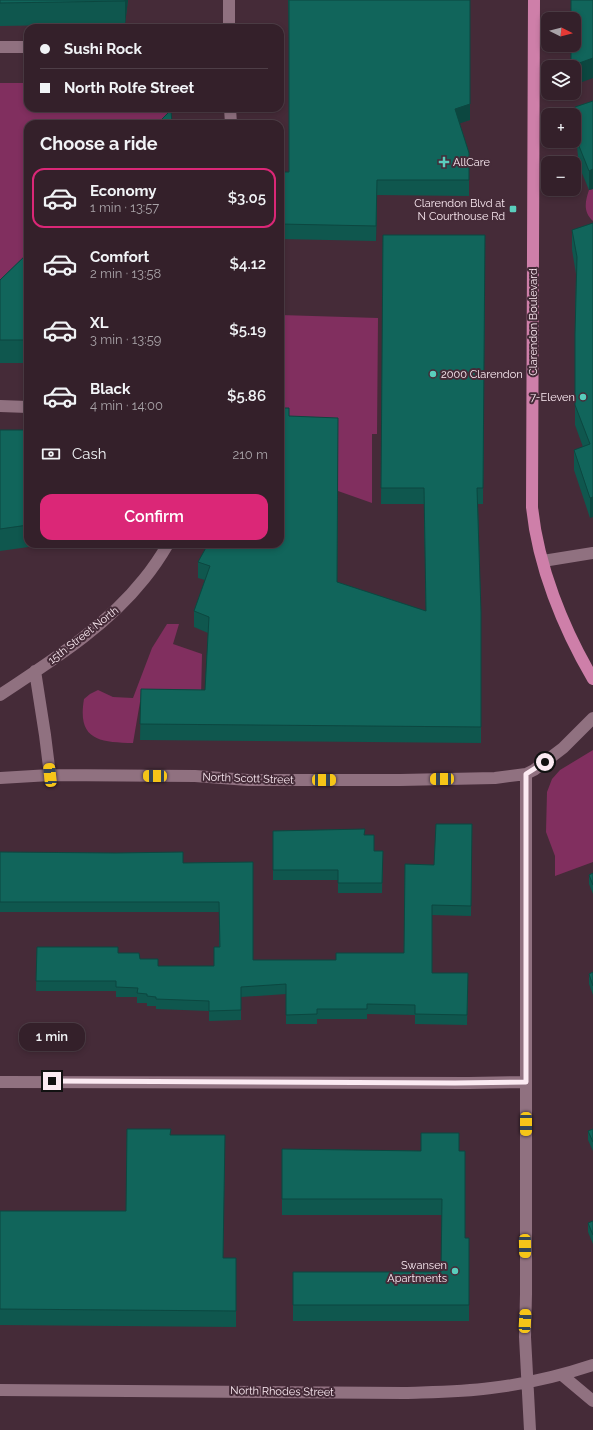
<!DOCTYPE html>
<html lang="en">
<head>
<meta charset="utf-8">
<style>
  body { margin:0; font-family:Raleway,sans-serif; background:#3f2d36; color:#f1f3f6; height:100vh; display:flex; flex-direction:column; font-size:15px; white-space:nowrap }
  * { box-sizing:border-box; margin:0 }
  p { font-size:13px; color:#a9a3a8 }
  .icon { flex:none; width:22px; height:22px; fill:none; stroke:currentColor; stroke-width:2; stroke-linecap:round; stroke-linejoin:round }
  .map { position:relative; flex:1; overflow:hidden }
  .panel { position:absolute; left:24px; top:120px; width:260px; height:428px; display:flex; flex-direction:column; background:#34202a; border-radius:12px; box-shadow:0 2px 6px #0003,0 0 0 1px #4e3e47 }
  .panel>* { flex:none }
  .banner { position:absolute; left:24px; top:24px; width:260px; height:88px; border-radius:12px; box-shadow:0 2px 6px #0003,0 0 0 1px #4e3e47; display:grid; align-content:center; height:88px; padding:0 16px; background:#34202a }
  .needle { width:26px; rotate:96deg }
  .controls { position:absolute; left:541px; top:12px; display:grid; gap:8px }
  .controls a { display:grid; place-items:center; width:40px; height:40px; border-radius:8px; background:#34202a; box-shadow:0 2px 6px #0003,0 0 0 1px #4e3e47; font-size:20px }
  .end { position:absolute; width:18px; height:18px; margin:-9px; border:5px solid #fbeaf2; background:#111; box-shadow:0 0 0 2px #111 }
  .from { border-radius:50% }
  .bubble { position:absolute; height:28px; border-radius:12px; background:#34202a; box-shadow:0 2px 6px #0003,0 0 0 1px #4e3e47; font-size:13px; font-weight:600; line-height:28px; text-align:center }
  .car { position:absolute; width:12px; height:24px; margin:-12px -6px; border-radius:5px; box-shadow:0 0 3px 1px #0007; background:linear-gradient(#f5c518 24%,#345 0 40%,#f5c518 0 76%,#345 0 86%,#f5c518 0) }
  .banner b { display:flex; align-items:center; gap:14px; height:38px; font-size:15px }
  .banner b+b { border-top:1px solid #4e3e47 }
  .banner i { width:10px; height:10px; background:#f1f3f6 }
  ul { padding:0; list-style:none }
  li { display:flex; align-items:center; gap:12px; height:60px; margin:0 8px 6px; padding:0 8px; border:2px solid transparent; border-radius:12px }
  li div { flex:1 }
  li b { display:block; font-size:15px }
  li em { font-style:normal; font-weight:600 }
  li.active { border-color:#db2777 }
  li>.icon { width:36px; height:36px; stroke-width:1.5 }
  h2 { padding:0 16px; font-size:18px; line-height:48px }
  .pay { display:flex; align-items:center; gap:10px; height:44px; padding:0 16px; font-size:15px }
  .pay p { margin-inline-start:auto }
  .action { display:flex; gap:8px; margin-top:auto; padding:8px 16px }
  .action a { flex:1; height:46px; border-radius:12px; background:#db2777; color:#fff; font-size:16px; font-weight:600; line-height:46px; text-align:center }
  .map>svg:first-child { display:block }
</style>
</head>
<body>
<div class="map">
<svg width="593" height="1430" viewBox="0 0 593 1430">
  <rect width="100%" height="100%" fill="#452b38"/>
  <path fill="#812f5f" d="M0,83H28V108H171V124H28V274L0,301Z
    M593,189V221C583,212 585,202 589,190Z
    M280,315L378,318L377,434H372V503L338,491L337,434L280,424Z
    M167,624H179L173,644L202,654L201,698L140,702L133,743C99,742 77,740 84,699L90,694L98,690L113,697L133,698L152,648Z
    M593,750V862L555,876V856L546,832L547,792L552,779L560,770Z"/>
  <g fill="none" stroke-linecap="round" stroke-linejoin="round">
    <path stroke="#907180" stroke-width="12" d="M229,0V28
      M0,47H28
      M230,108L231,124
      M0,406L28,407
      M543,561L593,553
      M35,671L45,735L50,775
      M0,695C51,661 105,628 144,579C153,568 161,556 168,544
      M526,774V1294L525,1337L530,1430
      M0,778L50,775L195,776L248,780H400L495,778L526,774L534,770L563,748L593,718
      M0,1082L469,1083L526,1082
      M562,1375L593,1401
      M0,1390L404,1393C433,1392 462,1392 491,1388C526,1384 560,1376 593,1365"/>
    <path stroke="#ce7fa9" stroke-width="12" d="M534,0L532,507C538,566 563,628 593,679"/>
  </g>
  <path fill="#0f574e" d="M0,0H128L125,24L0,26Z
    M288,0H470V120L459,123L469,153V196L377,195L376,241L280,239V172H289V40Z
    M593,101L589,190L579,166L575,127V107Z
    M593,223L590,518L574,470V450L583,447L575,425V334L576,274L572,250V230Z
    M383,235H485L483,504H478L481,612V743L140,740L141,689L205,690L208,633L194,627V611L205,580L198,578V562L280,544L289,416L337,582L426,611L424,504H381Z
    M28,253V363H0V280Z
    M0,430H28V544H50L0,551Z
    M472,824L471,916L432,915V973H468L467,1025L415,1024V1015L367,1014V1019H317V1024H286V994L241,997V1020L209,1021V1011L156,1009V1006H147V1003H137V997H116V991H36L37,947L118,953L140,959L158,966H214L219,947V912H0V852L183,863L253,862V960H336L404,953L434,865Z
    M273,831L365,835L374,851H383L382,893H338V880H273Z
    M593,873V904V894L589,884V875Z
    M593,972V995L589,984V974Z
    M593,1129V1151L588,1140V1131Z
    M171,1135L223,1258H236V1327L0,1325V1211H126Z
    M282,1149L421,1151H459L465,1238H469V1321H293V1272H441L442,1215H282Z
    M593,1221V1244L588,1232V1223Z"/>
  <path fill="#0c4740" d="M125,0H128L125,24Z
    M470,0V120L455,125V109Z
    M593,58V78L574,85V67H571V66Z
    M593,169V189L589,190V171Z
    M377,180V195L376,241V226Z
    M593,497V517L590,518V498Z"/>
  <path fill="#11655b" stroke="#0c4740" d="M0,0H125V1L0,3Z
    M289,0H470V104L455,109L469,153V180H377L376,226L280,224V172H289Z
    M571,0H593V58L571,66V45H574V19H571Z
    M593,101V169L589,171L579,146L575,107Z
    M171,110L172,124H157Z
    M593,223V497L590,498L574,450L590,444L575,405V334L577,257L572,230Z
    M383,235H485L483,488H477L481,612V727L140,724L141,689L205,690L209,617L194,611L210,566L198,562L208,544H280V408H289V416L338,418L337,582L426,611L424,488H381Z
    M28,253V340H0V280Z
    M0,430H28V525L0,529Z
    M436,824H472L471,906L432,905V973H468L467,1015L415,1014V1005L367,1004V1009H317V1014L286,1015V984L241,987V1010L209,1011V1001L156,999V997L147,996V994L137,993L138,988L116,987V981H36L37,947H118V953H139L140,959H158V966H214V947H220L219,902H0V852L116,853L183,852V863L253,862V960H336V953H404L405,864L434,865Z
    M365,829L364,835H374V851H383L382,883H338V870H273V831Z
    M593,873V885L589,875Z
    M593,972V986L589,974Z
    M127,1129H171L170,1135H225L223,1258H236V1311L0,1309V1211H126Z
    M593,1129V1142L588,1131Z
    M421,1133H459V1151H465V1238H469V1305H293V1272H441L442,1199H282V1149L421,1151Z
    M593,1221V1235L588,1223Z"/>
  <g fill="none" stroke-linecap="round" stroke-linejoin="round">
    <path stroke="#fbeaf2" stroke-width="5" d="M52,1081L455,1083L526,1082V774L545,762"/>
  </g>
  <g fill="#5acebd" stroke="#452b38" stroke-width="1.5">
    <path d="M442 156h4v4h4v4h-4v4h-4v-4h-4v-4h4z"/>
    <rect x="509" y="205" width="8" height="8" rx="2"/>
    <circle cx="433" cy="374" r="4"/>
    <circle cx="583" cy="397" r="4"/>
    <circle cx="455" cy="1271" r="4"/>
  </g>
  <g text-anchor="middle" stroke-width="4" stroke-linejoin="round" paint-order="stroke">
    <g font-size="11" fill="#fbeaf2" stroke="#452b38" text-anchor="end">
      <text x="453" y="166" text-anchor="start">AllCare</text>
      <text x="505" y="207">Clarendon Blvd at<tspan x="505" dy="13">N Courthouse Rd</tspan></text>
      <text x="441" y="378" text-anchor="start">2000 Clarendon</text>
      <text x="575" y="401">7-Eleven</text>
      <text x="447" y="1269">Swansen<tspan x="447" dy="13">Apartments</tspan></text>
    </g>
    <g font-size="11" fill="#fbeaf2" stroke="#452b38">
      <text transform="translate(533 322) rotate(-90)" y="4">Clarendon Boulevard</text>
      <text transform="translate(83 635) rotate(-38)" y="4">15th Street North</text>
      <text transform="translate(248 778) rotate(2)" y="4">North Scott Street</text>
      <text transform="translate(282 1391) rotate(1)" y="4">North Rhodes Street</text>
    </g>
  </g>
</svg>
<div class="controls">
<a><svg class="needle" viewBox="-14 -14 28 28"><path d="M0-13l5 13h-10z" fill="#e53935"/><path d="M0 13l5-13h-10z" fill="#a9a3a8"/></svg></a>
<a><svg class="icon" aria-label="layers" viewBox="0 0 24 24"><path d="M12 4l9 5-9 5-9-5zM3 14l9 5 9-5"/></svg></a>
<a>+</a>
<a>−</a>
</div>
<i class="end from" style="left:545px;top:762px"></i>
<i class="end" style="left:52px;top:1081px"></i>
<div class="bubble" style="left:19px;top:1023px;width:66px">1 min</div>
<i class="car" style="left:50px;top:775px;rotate:354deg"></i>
<i class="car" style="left:155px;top:776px;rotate:271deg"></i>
<i class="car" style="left:442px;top:779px;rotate:269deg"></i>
<i class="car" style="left:324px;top:780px;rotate:90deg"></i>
<i class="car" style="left:526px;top:1124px;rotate:180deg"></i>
<i class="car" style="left:525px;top:1246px;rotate:179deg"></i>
<i class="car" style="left:525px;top:1321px;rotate:3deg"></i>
<div class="banner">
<b><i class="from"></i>Sushi Rock</b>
<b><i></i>North Rolfe Street</b>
</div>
<section class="panel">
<h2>Choose a ride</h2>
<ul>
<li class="active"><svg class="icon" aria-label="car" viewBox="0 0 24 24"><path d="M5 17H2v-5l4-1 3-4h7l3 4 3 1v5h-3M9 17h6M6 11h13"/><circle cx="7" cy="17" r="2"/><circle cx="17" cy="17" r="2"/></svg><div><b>Economy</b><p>1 min · 13:57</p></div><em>$3.05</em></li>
<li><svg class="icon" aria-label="car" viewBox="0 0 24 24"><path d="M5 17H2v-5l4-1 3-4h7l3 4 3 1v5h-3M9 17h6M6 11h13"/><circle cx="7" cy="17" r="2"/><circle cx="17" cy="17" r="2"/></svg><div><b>Comfort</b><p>2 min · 13:58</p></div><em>$4.12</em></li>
<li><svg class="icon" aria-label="car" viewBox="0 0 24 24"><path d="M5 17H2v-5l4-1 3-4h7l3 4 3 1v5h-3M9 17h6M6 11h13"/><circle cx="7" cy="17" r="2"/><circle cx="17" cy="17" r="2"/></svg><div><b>XL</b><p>3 min · 13:59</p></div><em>$5.19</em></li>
<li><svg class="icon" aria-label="car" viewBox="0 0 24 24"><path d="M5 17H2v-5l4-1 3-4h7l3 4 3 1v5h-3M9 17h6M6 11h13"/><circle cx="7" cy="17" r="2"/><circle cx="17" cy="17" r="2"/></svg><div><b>Black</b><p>4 min · 14:00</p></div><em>$5.86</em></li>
</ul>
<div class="pay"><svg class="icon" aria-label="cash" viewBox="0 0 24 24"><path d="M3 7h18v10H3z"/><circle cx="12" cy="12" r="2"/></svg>Cash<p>210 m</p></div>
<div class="action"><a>Confirm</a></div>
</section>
</div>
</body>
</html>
